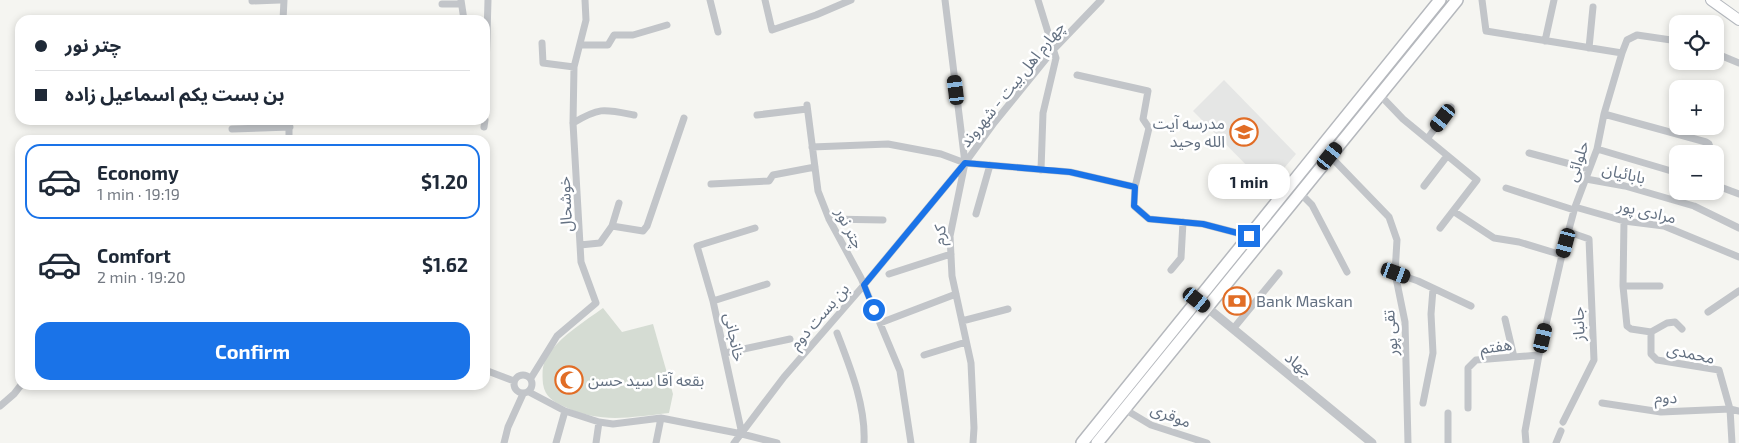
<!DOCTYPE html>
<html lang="en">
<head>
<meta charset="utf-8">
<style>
  body { margin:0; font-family:"Exo 2","Noto Sans Arabic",sans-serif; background:#f2f2f3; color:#1f2937; height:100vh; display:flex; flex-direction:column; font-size:19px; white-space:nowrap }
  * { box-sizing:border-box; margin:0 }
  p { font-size:16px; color:#747a83 }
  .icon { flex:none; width:28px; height:28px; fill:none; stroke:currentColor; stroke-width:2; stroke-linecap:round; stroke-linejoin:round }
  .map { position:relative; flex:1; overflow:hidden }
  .panel { position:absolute; left:15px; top:135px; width:475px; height:255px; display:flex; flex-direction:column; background:#fff; border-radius:15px; box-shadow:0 2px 8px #0003 }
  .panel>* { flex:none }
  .banner { position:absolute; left:15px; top:15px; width:475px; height:110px; border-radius:15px; box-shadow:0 2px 8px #0003; display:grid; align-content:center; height:110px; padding:0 20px; background:#fff }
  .tools { position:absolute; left:1669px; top:15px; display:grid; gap:10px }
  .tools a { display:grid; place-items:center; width:55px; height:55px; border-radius:10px; background:#fff; box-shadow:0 2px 8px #0003; font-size:25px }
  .end { position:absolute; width:22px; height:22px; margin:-11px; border:6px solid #1a73e8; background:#fff; box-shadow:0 0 0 2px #fff }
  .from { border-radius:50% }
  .bubble { position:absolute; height:35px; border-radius:15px; background:#fff; box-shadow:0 2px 8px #0003; font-size:16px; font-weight:700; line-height:35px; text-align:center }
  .car { position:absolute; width:15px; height:30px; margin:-15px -8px; border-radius:6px; box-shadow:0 0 4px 1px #0007; background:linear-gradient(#222 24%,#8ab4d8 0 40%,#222 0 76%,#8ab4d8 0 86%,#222 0) }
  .banner b { display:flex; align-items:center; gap:18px; height:48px; font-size:19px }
  .banner b+b { border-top:1px solid #e0e1e3 }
  .banner i { width:12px; height:12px; background:#1f2937 }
  ul { padding:9px 0 0; list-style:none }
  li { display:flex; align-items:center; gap:15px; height:75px; margin:0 10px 8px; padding:0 10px; border:2px solid transparent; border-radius:15px }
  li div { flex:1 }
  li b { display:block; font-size:19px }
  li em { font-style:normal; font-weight:700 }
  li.current { border-color:#1a73e8 }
  li>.icon { width:45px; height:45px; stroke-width:1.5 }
  .primary-button { display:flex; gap:10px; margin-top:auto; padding:10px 20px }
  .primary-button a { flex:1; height:58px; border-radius:15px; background:#1a73e8; color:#fff; font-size:20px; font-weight:700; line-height:58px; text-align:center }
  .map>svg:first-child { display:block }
</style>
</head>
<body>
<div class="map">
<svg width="1739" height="443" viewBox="0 0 1739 443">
  <rect width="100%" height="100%" fill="#f5f5f1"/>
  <path fill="#e5e6e5" d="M1224,80L1296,154L1268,187L1193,111Z"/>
  <path fill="#d5dcd3" d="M603,308L622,332L653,324L673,394L669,413C632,417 600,424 565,407C554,402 545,397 543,384C542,370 542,363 550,352C564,334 585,321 603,308Z"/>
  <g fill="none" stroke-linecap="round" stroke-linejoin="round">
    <g stroke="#b4b8be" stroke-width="12">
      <path id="secondary" d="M1711,0L1739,20"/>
    </g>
    <g stroke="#b5b8bd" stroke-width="14">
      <path id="primary" d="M1082,443L1440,0
        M1097,443L1457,0"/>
    </g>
    <path stroke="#c2c5c9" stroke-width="7" d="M461,0L464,20
      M710,0L718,32
      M765,0L772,30L816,15L851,0
      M945,0L965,163L950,236L952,276L971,363L974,428L973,443
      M1038,0L1056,58L1043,113L1041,170
      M1482,0L1486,31L1622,53L1604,114L1597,149L1575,207L1562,255L1539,355L1525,431L1526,443
      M252,1L280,0
      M442,4H461
      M283,20L284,0
      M1545,41L1554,0
      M542,43L543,63L574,67
      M581,45H608L614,35H633L667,25
      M1589,48L1593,7
      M1622,53L1627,40L1637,35L1678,41
      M1715,53L1739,63
      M1077,75L1148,91L1143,119L1149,128L1135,187L1134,206L1149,219L1203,224L1249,236
      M1380,95L1403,119L1477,180L1440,228
      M807,105L818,191L829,219L861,278L900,371L911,443
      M485,106L488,0
      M1604,114L1706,142L1709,144L1710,147L1708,154
      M757,115L807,109
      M289,120V140
      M573,123C600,107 604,109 634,115
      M484,127L485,120
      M232,129L290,127
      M1427,139L1451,107
      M812,147L888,144L941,154L965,163L1070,172L1135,187
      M1597,149L1678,173
      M1529,153L1589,169
      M1330,156L1389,217L1397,240L1395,273L1405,322L1408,443
      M1586,179L1625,186L1694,206L1739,228
      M711,184L769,181L773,175L815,167
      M1715,185L1739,194
      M1424,186L1447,156
      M1506,188L1574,210
      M1300,193L1312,205L1347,272
      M1575,207L1624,221L1664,226L1739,257
      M1453,211L1494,238L1519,242L1562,255
      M976,214L990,165
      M829,219L883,220
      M1624,221L1623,286L1627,326L1631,329L1651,332V354L1657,360L1719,370L1730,409L1732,443
      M612,226L619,203
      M580,245L600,243L612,226L643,231L647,226L684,118
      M1171,270L1181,258L1183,222
      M1395,273L1418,281L1471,306
      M889,274L951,254
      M1623,286H1660
      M713,301L767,284
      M1708,312L1739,291
      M1505,319L1514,357
      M962,321L1008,309
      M880,323L956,294
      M1233,329L1279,273
      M1651,332L1667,323L1675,322L1682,329
      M837,333C850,367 866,406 864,443
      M725,353L790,339
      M924,355L966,342
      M485,370L514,381
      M514 384a9 9 0 1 1 18 0a9 9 0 1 1-18 0Z
      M531,378L557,336L596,303L581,262L573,123L574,67L586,20L585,0
      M529,392L565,411L599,422L613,424L661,418L742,434L777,443
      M1423,403L1433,353L1431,314L1433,289
      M1602,403L1661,412L1730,409L1739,411
      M0,406L14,394L21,385
      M1468,408V368L1476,360L1539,355
      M1126,410L1151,425L1207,443
      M1448,413V443
      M1563,422L1594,360L1589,239L1569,232
      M742,434L713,301L697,246L755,228
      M504,443L508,427L523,394
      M556,443L565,411
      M596,443L599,422
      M656,443L661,418
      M734,443L784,377L864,285L965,163L994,123L1054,49L1101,0
      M1556,443L1561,431"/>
    <path stroke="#c2c5c9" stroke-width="9" d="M1204,305L1372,443"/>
    <use href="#secondary" stroke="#fff" stroke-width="10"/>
    <use href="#primary" stroke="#fff" stroke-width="11"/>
  </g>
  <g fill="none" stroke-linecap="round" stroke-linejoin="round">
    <path stroke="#1a73e8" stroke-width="6" d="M874,310L864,285L965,163L1070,172L1135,187L1134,206L1149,219L1203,224L1249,236"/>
  </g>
  <defs>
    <g id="school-ring" transform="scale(1.4375)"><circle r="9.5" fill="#fff" stroke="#e16d26" stroke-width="1.5"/><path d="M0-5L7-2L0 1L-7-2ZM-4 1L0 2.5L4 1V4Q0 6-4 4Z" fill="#e16d26"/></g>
    <g id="bank-ring" transform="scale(1.4375)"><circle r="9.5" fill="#fff" stroke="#e16d26" stroke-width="1.5"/><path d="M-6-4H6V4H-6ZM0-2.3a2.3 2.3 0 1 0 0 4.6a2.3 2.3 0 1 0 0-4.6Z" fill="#e16d26"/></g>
    <g id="mosque-ring" transform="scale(1.4375)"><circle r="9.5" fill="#fff" stroke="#e16d26" stroke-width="1.5"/><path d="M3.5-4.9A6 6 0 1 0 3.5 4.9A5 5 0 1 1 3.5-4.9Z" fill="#e16d26"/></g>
  </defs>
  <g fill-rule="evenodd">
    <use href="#school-ring" x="1244" y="132"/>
    <use href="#bank-ring" x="1237" y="301"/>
    <use href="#mosque-ring" x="569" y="380"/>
  </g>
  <g text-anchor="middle" stroke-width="5" stroke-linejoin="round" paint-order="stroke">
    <g font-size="16" fill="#647182" stroke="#fff">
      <text transform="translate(1012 84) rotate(-51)" y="6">چهارم اهل بیت - شهروند</text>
      <text transform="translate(1577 161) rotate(-72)" y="6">حلوائی</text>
      <text transform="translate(1624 173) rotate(13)" y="6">بابائیان</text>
      <text transform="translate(565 204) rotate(-93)" y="6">خوشحال</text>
      <text transform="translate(1647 211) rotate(13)" y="6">مرادی پور</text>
      <text transform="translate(850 228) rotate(63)" y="6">چتر نور</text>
      <text transform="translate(939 235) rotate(-86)" y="6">کرم</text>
      <text transform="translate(819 316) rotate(-49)" y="6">بن بست دوم</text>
      <text transform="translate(1578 324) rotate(-92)" y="6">جانباز</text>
      <text transform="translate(1390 333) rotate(-95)" y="6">تقی پور</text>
      <text transform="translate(735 337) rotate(78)" y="6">خانجانی</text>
      <text transform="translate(1496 346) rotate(-7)" y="6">هفتم</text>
      <text transform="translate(1691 353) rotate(12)" y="6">محمدی</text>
      <text transform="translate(1299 364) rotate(39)" y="6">جهاد</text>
      <text transform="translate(1666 397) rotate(2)" y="6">دوم</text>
      <text transform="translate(1171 415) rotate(21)" y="6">موقری</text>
    </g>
    <g font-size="16" fill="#647182" stroke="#fff" text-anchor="start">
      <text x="1225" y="129" text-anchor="end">مدرسه آیت<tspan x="1225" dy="18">الله وحید</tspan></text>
      <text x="1256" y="307">Bank Maskan</text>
      <text x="588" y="386">بقعه آقا سید حسن</text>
    </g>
  </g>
</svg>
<div class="tools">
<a><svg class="icon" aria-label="locate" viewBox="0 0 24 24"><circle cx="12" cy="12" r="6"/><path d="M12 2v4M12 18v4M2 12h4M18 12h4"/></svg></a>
<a>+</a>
<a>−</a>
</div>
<i class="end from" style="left:874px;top:310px"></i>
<i class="end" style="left:1249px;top:236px"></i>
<div class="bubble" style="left:1208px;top:164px;width:82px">1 min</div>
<i class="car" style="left:956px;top:90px;rotate:353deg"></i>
<i class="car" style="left:1443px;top:118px;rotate:217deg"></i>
<i class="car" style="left:1330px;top:156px;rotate:39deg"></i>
<i class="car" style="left:1566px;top:243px;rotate:195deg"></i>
<i class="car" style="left:1396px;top:273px;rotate:110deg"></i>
<i class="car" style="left:1197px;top:300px;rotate:129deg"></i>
<i class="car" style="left:1543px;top:338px;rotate:13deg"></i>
<div class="banner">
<b><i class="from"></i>چتر نور</b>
<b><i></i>بن بست یکم اسماعیل زاده</b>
</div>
<section class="panel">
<ul>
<li class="current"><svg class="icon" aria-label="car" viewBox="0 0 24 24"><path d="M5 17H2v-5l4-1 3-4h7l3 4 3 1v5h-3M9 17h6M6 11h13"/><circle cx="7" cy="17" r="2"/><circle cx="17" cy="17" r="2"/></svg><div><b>Economy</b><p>1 min · 19:19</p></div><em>$1.20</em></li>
<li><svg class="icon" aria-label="car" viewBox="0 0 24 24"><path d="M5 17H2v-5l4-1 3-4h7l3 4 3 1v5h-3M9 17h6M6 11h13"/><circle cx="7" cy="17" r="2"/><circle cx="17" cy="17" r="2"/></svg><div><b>Comfort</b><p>2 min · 19:20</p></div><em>$1.62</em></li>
</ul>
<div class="primary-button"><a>Confirm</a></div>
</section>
</div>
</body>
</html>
